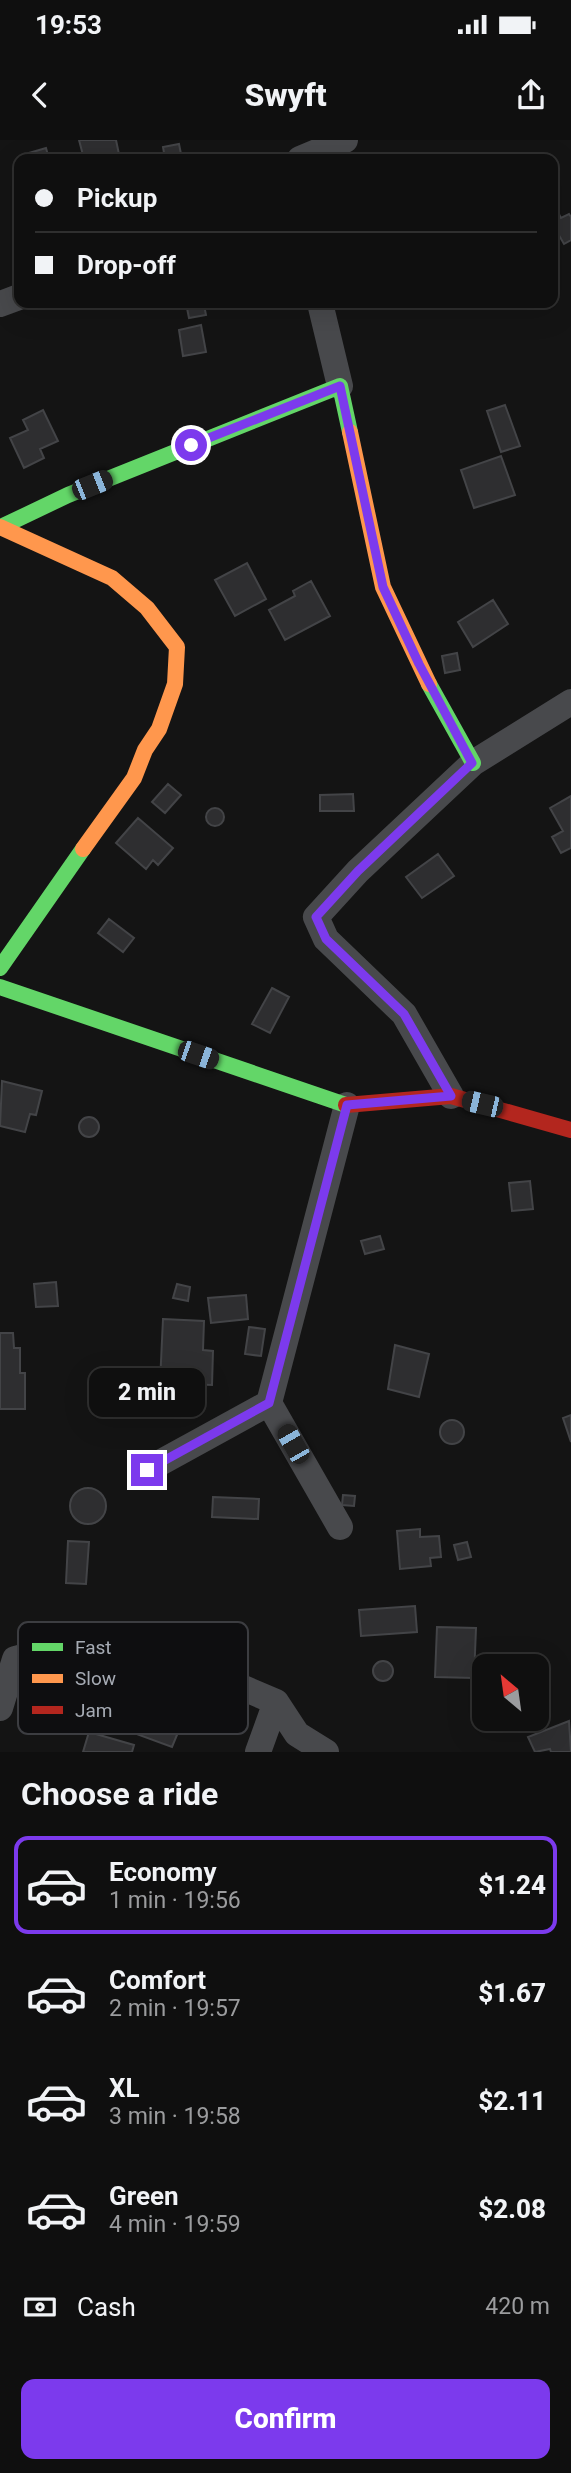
<!DOCTYPE html>
<html lang="en">
<head>
<meta charset="utf-8">
<style>
  body { margin:0; font-family:Roboto,sans-serif; background:#181818; color:#f1f3f6; height:100vh; display:flex; flex-direction:column; font-size:26px; white-space:nowrap }
  * { box-sizing:border-box; margin:0 }
  p { font-size:23px; color:#9b9c9e }
  .icon { flex:none; width:38px; height:38px; fill:none; stroke:currentColor; stroke-width:2; stroke-linecap:round; stroke-linejoin:round }
  .map { position:relative; height:1612px; overflow:hidden }
  .sheet { display:flex; flex-direction:column; background:#0f0f0f; flex:1 }
  .sheet>* { flex:none }
  .banner { position:absolute; left:14px; top:14px; width:544px; height:154px; border-radius:14px; box-shadow:0 7px 28px #0002,0 0 0 2px #2f2f2f; display:grid; align-content:center; height:154px; padding:0 21px; background:#0f0f0f }
  .needle { width:46px; rotate:331deg }
  .fabs { position:absolute; left:472px; top:1514px; display:grid; gap:14px }
  .fabs a { display:grid; place-items:center; width:77px; height:77px; border-radius:14px; background:#0f0f0f; box-shadow:0 7px 28px #0002,0 0 0 2px #2f2f2f; font-size:35px }
  .end { position:absolute; width:32px; height:32px; margin:-16px; border:9px solid #7c3aed; background:#fff; box-shadow:0 0 0 4px #fff }
  .from { border-radius:50% }
  .bubble { position:absolute; height:49px; border-radius:14px; background:#0f0f0f; box-shadow:0 7px 28px #0002,0 0 0 2px #2f2f2f; font-size:23px; font-weight:800; line-height:49px; text-align:center }
  .car { position:absolute; width:21px; height:42px; margin:-21px -10px; border-radius:9px; box-shadow:0 0 5px 2px #0007; background:linear-gradient(#222 24%,#8ab4d8 0 40%,#222 0 76%,#8ab4d8 0 86%,#222 0) }
  .banner b { display:flex; align-items:center; gap:24px; height:66px; font-size:26px }
  .banner b+b { border-top:2px solid #2f2f2f }
  .banner i { width:18px; height:18px; background:#f1f3f6 }
  ul { padding:0; list-style:none }
  li { display:flex; align-items:center; gap:21px; height:98px; margin:0 14px 10px; padding:0 7px; border:4px solid transparent; border-radius:14px }
  li div { flex:1 }
  li b { display:block; font-size:26px }
  li em { font-style:normal; font-weight:800 }
  li.selected { border-color:#7c3aed }
  li>.icon { width:63px; height:63px; stroke-width:1.5 }
  h2 { padding:0 21px; font-size:32px; line-height:84px }
  .pay { display:flex; align-items:center; gap:18px; height:77px; padding:0 21px; font-size:26px }
  .pay p { margin-inline-start:auto }
  .action { display:flex; gap:14px; margin-top:auto; padding:14px 21px }
  .action a { flex:1; height:80px; border-radius:14px; background:#7c3aed; color:#fff; font-size:28px; font-weight:800; line-height:80px; text-align:center }
  .status { display:flex; justify-content:space-between; align-items:center; height:49px; padding:0 35px; background:#0f0f0f; direction:ltr }
  .status svg { height:19px; fill:currentColor }
  header { display:flex; justify-content:space-between; align-items:center; height:91px; padding:0 21px; background:#0f0f0f; font-size:32px; font-weight:800 }
  .map>svg:first-child { display:block }
</style>
</head>
<body>
<div class="status"><b>19:53</b><svg viewBox="0 0 49 12"><path d="M0 12V9h3v3zM5 12V6h3v6zM10 12V3h3v9zM15 12V0h3v12zM26 1h20v11H26zM47 4h2v5h-2z"/></svg></div>
<header><svg class="icon" aria-label="back" viewBox="0 0 24 24"><path d="M15 5l-7 7 7 7"/></svg>Swyft<svg class="icon" aria-label="share" viewBox="0 0 24 24"><path d="M12 15V3M7 8l5-5 5 5M5 13v7h14v-7"/></svg></header>
<div class="map">
<svg width="571" height="1612" viewBox="0 0 571 1612">
  <rect width="100%" height="100%" fill="#141414"/>
  <path fill="#2e2e30" stroke="#434447" stroke-width="2" d="M79,0H116L120,19H84Z
    M179,4L182,19H165L163,7Z
    M46,8L49,19H31L29,13Z
    M553,63L561,78L569,74L571,77V100L564,104L553,85Z
    M186,163H220L204,165L206,175L189,178Z
    M201,185L206,212L183,216L179,190Z
    M505,265L520,306L501,312L487,271Z
    M43,270L58,301L40,309L44,318L24,328L10,298L28,290L23,280Z
    M501,316L515,355L474,368L461,330Z
    M247,423L266,459L235,476L215,440Z
    M311,441L330,476L285,500L269,470L295,456L293,451Z
    M493,460L508,484L473,507L458,482Z
    M457,513L460,530L445,533L442,516Z
    M168,644L181,655L165,673L152,662Z
    M353,654L354,671H320V655Z
    M571,656V708L561,713L552,697L563,691L550,668Z
    M206 677a9 9 0 1 1 18 0a9 9 0 1 1-18 0Z
    M138,678L173,708L158,725L153,720L146,729L116,703Z
    M438,714L454,736L422,758L406,737Z
    M109,779L134,798L123,812L98,793Z
    M272,848L289,857L270,893L252,884Z
    M2,941L42,951L36,975L30,974L25,992L0,986Z
    M79 987a10 10 0 1 1 20 0a10 10 0 1 1-20 0Z
    M530,1041L533,1069L512,1071L509,1043Z
    M380,1096L384,1109L365,1114L361,1101Z
    M56,1142L58,1166L36,1167L34,1144Z
    M177,1144L190,1147L188,1161L173,1158Z
    M246,1155L248,1179L211,1183L208,1158Z
    M163,1179L204,1181L203,1210L213,1211L212,1245L160,1243Z
    M249,1187L265,1189L261,1216L245,1214Z
    M0,1193H13L14,1208H20V1233H25V1269H0Z
    M395,1205L429,1214L419,1257L388,1249Z
    M571,1275V1302L563,1278Z
    M440 1292a12 12 0 1 1 24 0a12 12 0 1 1-24 0Z
    M70 1366a18 18 0 1 1 36 0a18 18 0 1 1-36 0Z
    M343,1355L355,1356L354,1366L342,1365Z
    M213,1357L259,1359L258,1379L212,1377Z
    M420,1389V1397L439,1396L441,1417L430,1418L431,1426L400,1429L397,1391Z
    M68,1401L89,1402L86,1444L66,1443Z
    M467,1402L471,1417L458,1420L454,1405Z
    M415,1466L417,1492L361,1496L359,1470Z
    M437,1487L476,1488L474,1538L435,1537Z
    M373 1531a10 10 0 1 1 20 0a10 10 0 1 1-20 0Z
    M137,1576L179,1590L172,1607L131,1592Z
    M569,1581L571,1612H551L550,1609L535,1612L528,1597Z
    M89,1592L134,1605L132,1612H83Z"/>
  <g fill="none" stroke-linecap="round" stroke-linejoin="round">
    <path stroke="#48494c" stroke-width="26" d="M300,19L345,0
      M320,163L340,246
      M0,164L19,157
      M451,956L404,874L326,799L316,777L358,731L473,623L571,562
      M269,1263L340,1387
      M147,1330L269,1263L347,965
      M276,1562L297,1594L326,1612
      M0,1568L15,1519L45,1511L176,1519L276,1562L258,1612"/>
    <path stroke="#63d668" stroke-width="16" d="M1,387L68,355L340,246L350,292
      M429,544L473,623
      M0,828L83,709
      M0,847L346,965"/>
    <path stroke="#ff974d" stroke-width="16" d="M350,292L383,447L429,544
      M0,387L112,438L147,468L177,507L175,544L159,589L145,610L134,638L83,709"/>
    <path stroke="#b3261e" stroke-width="16" d="M346,965L451,956L571,990"/>
  </g>
  <g fill="none" stroke-linecap="round" stroke-linejoin="round">
    <path stroke="#7c3aed" stroke-width="9" d="M147,1330L269,1263L347,965L451,956L404,874L326,799L316,777L358,731L472,623L419,524L383,447L340,246L191,305"/>
  </g>
  <rect x="18" y="1482" width="230" height="112" rx="10" fill="#0e0e10" stroke="#3c3d41" stroke-width="2"/>
  <rect x="32" y="1503" width="31" height="8" fill="#63d668"/>
  <rect x="32" y="1534" width="31" height="9" fill="#ff974d"/>
  <rect x="32" y="1566" width="31" height="8" fill="#b3261e"/>
  <g font-size="19" fill="#a6abb4">
    <text x="75" y="1514">Fast</text>
    <text x="75" y="1545">Slow</text>
    <text x="75" y="1577">Jam</text>
  </g>
</svg>
<div class="fabs">
<a><svg class="needle" viewBox="-14 -14 28 28"><path d="M0-13l5 13h-10z" fill="#e53935"/><path d="M0 13l5-13h-10z" fill="#9b9c9e"/></svg></a>
</div>
<i class="end from" style="left:191px;top:305px"></i>
<i class="end" style="left:147px;top:1330px"></i>
<div class="bubble" style="left:89px;top:1228px;width:116px">2 min</div>
<i class="car" style="left:92px;top:345px;rotate:68deg"></i>
<i class="car" style="left:198px;top:915px;rotate:109deg"></i>
<i class="car" style="left:482px;top:964px;rotate:283deg"></i>
<i class="car" style="left:293px;top:1304px;rotate:330deg"></i>
<div class="banner">
<b><i class="from"></i>Pickup</b>
<b><i></i>Drop-off</b>
</div>
</div>
<section class="sheet">
<h2>Choose a ride</h2>
<ul>
<li class="selected"><svg class="icon" aria-label="car" viewBox="0 0 24 24"><path d="M5 17H2v-5l4-1 3-4h7l3 4 3 1v5h-3M9 17h6M6 11h13"/><circle cx="7" cy="17" r="2"/><circle cx="17" cy="17" r="2"/></svg><div><b>Economy</b><p>1 min · 19:56</p></div><em>$1.24</em></li>
<li><svg class="icon" aria-label="car" viewBox="0 0 24 24"><path d="M5 17H2v-5l4-1 3-4h7l3 4 3 1v5h-3M9 17h6M6 11h13"/><circle cx="7" cy="17" r="2"/><circle cx="17" cy="17" r="2"/></svg><div><b>Comfort</b><p>2 min · 19:57</p></div><em>$1.67</em></li>
<li><svg class="icon" aria-label="car" viewBox="0 0 24 24"><path d="M5 17H2v-5l4-1 3-4h7l3 4 3 1v5h-3M9 17h6M6 11h13"/><circle cx="7" cy="17" r="2"/><circle cx="17" cy="17" r="2"/></svg><div><b>XL</b><p>3 min · 19:58</p></div><em>$2.11</em></li>
<li><svg class="icon" aria-label="car" viewBox="0 0 24 24"><path d="M5 17H2v-5l4-1 3-4h7l3 4 3 1v5h-3M9 17h6M6 11h13"/><circle cx="7" cy="17" r="2"/><circle cx="17" cy="17" r="2"/></svg><div><b>Green</b><p>4 min · 19:59</p></div><em>$2.08</em></li>
</ul>
<div class="pay"><svg class="icon" aria-label="cash" viewBox="0 0 24 24"><path d="M3 7h18v10H3z"/><circle cx="12" cy="12" r="2"/></svg>Cash<p>420 m</p></div>
<div class="action"><a>Confirm</a></div>
</section>
</body>
</html>
